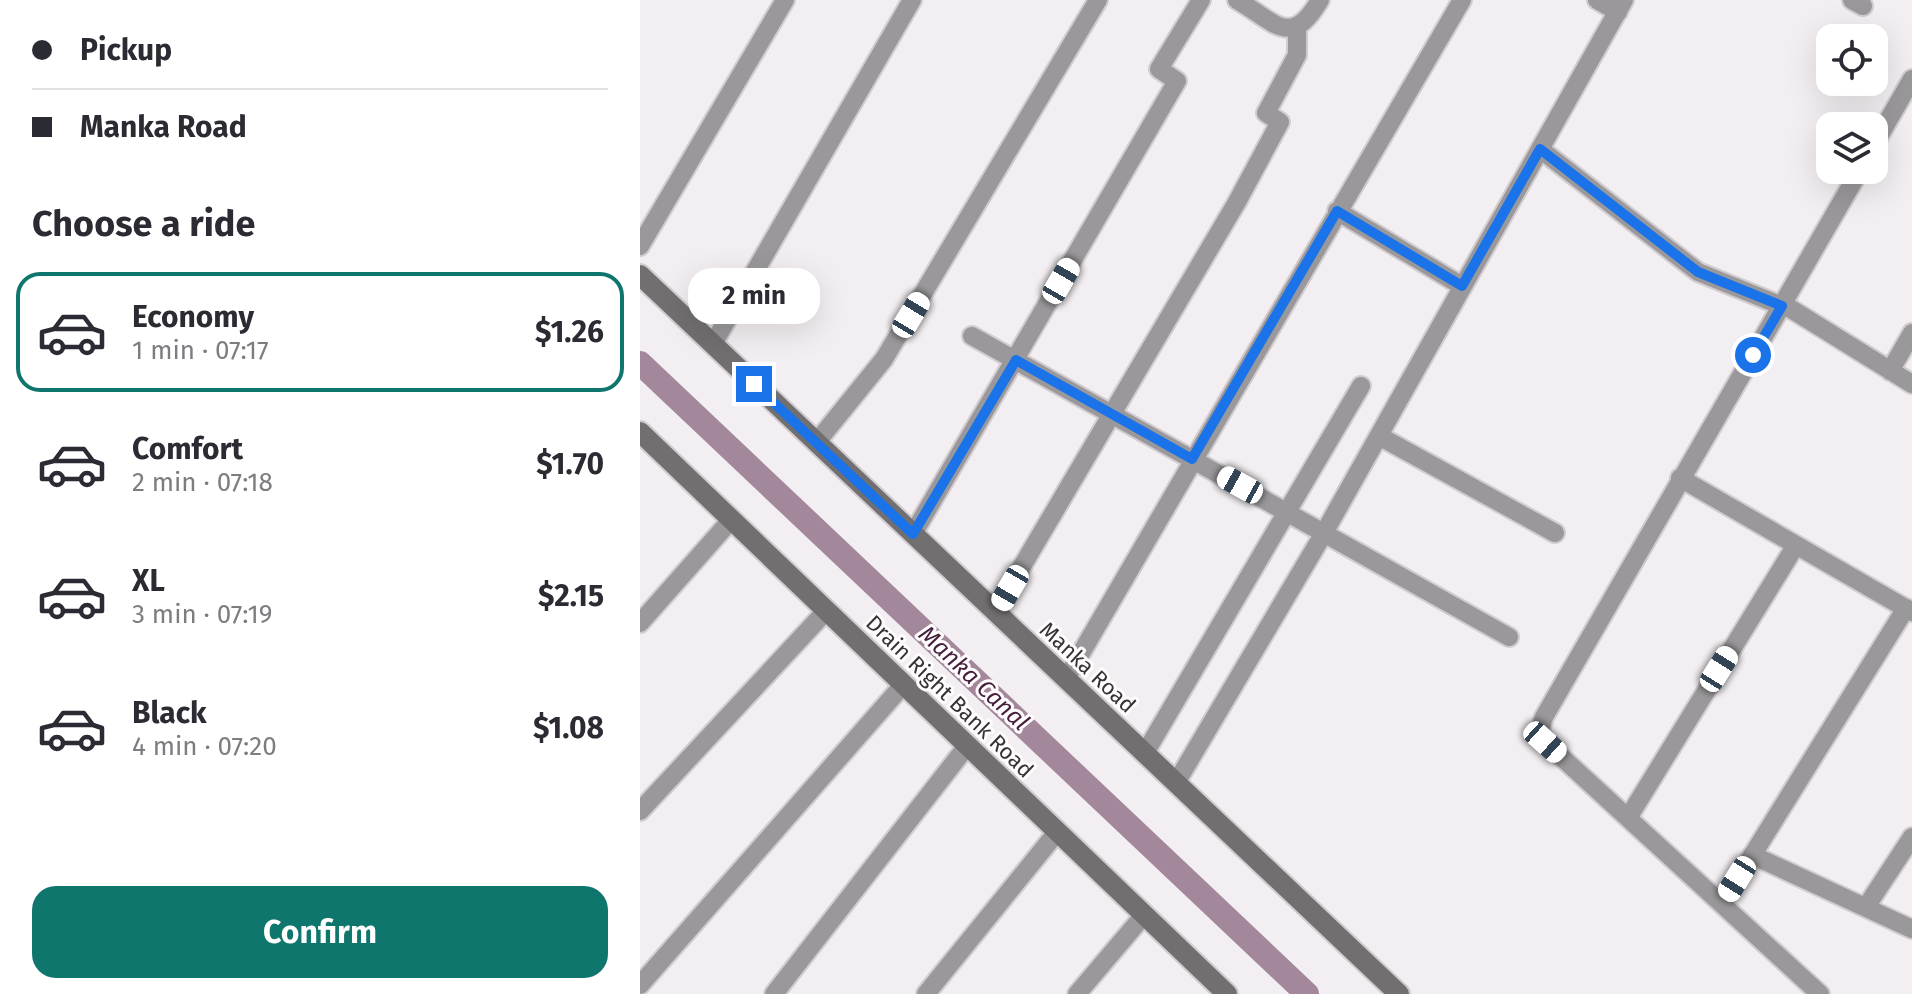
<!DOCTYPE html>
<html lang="en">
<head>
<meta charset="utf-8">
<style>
  body { margin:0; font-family:"Fira Sans",sans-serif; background:#f2f2f3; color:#2b2b33; height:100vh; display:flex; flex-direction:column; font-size:30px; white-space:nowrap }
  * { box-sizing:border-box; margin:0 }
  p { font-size:26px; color:#7c7c81 }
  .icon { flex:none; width:44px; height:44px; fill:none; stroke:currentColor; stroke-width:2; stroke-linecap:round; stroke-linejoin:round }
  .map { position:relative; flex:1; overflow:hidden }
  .sheet { display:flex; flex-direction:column; background:#fff; width:640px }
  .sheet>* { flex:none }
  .banner { display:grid; align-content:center; height:176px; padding:0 32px; background:#fff }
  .tools { position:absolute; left:1176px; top:24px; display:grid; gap:16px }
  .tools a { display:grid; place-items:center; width:72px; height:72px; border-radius:16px; background:#fff; box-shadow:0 8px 32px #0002; font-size:40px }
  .end { position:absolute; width:36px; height:36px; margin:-18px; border:10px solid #1a73e8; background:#fff; box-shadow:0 0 0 4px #fff }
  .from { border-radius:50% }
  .bubble { position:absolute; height:56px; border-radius:24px; background:#fff; box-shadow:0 8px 32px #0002; font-size:26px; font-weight:700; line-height:56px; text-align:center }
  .car { position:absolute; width:24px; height:48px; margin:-24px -12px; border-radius:10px; box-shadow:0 0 6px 2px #0007; background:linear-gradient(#fff 24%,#345 0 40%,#fff 0 76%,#345 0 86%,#fff 0) }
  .banner b { display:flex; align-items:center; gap:28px; height:76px; font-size:30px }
  .banner b+b { border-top:2px solid #e1e1e2 }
  .banner i { width:20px; height:20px; background:#2b2b33 }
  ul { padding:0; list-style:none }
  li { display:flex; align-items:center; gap:24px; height:120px; margin:0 16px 12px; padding:0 16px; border:4px solid transparent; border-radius:24px }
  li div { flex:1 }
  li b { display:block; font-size:30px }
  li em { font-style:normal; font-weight:700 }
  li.active { border-color:#0f766e }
  li>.icon { width:72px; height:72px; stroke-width:1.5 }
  h2 { padding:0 32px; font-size:36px; line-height:96px }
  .primary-button { display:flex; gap:16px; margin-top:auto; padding:16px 32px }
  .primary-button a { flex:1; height:92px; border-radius:24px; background:#0f766e; color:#fff; font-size:32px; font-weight:700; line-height:92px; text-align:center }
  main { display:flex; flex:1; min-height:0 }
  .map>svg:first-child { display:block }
</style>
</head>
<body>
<main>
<section class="sheet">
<div class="banner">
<b><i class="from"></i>Pickup</b>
<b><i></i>Manka Road</b>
</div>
<h2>Choose a ride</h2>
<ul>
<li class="active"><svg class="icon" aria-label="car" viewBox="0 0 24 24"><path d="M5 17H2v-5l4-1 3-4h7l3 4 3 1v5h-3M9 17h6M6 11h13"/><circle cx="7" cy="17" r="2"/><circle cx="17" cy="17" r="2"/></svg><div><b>Economy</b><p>1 min · 07:17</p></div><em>$1.26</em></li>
<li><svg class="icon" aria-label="car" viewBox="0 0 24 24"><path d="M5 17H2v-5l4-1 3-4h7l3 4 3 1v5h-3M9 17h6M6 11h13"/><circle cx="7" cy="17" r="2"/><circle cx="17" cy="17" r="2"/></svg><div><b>Comfort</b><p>2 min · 07:18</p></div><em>$1.70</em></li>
<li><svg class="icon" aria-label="car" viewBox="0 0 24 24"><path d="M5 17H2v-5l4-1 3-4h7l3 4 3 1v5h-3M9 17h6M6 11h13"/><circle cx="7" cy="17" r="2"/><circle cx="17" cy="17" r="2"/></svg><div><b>XL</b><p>3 min · 07:19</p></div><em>$2.15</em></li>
<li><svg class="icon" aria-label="car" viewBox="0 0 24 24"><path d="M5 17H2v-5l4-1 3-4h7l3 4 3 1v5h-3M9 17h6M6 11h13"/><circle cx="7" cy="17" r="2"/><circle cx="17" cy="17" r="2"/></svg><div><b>Black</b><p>4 min · 07:20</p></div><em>$1.08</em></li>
</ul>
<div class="primary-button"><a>Confirm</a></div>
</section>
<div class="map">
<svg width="1272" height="994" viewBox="0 0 1272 994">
  <rect width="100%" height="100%" fill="#f2eef1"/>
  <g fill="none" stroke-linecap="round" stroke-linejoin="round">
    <path stroke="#a3879b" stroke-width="24" d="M0,363L667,994"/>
    <g stroke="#d0cccf" stroke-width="22">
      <path id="street" d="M597,0C636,23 651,49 680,0
        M957,0L978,12
        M1212,0L1223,6
        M1234,145L1272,79
        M900,149L1058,272L1142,306
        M697,211L822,286
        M0,246L145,0
        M1143,304L1272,384
        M332,336L869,637
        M73,344L272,0
        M1250,371L1272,333
        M739,436L915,533
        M176,443L244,359L458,0
        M1040,478L1272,612
        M273,534L537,81L519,69L561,0
        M355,612L597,202L640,122L626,113L657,55V29
        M0,623L91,520
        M426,679L822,0
        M505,753L721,386
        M536,783L684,533L984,0
        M0,811L186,611
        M988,818L1156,545
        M1112,855L1272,929
        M1082,904L1266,608
        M1226,907L1272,837
        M0,985L263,685
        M134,994L327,746
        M286,994L417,832
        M437,994L504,915
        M1180,994L905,742L900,730L904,717L1220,170"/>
    </g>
    <g stroke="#d0cccf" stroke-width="24">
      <path id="secondary" d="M0,275L759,994
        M0,432L587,994"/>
    </g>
    <use href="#street" stroke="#9a989a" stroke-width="18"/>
    <use href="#secondary" stroke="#726f71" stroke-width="20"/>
  </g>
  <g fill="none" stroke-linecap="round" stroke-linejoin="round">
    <path stroke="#1a73e8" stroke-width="10" d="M114,384L273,534L376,360L552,459L697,211L822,286L900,149L1058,272L1142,306L1113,355"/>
  </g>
  <g text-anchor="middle" stroke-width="6" stroke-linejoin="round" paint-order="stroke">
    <g font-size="22" fill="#353334" stroke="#fffcfe">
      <text transform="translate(448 667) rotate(43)" y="8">Manka Road</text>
      <text transform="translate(310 696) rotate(44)" y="8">Drain Right Bank Road</text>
    </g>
    <g font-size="24" font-style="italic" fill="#441e3c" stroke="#fffcfe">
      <text transform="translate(334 678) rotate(43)" y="8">Manka Canal</text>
    </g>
  </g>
</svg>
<div class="tools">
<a><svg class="icon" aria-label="locate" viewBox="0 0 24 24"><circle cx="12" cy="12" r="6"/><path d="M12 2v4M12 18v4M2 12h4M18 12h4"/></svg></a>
<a><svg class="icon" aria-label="layers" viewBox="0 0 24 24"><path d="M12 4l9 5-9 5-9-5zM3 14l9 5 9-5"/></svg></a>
</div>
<i class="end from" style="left:1113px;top:355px"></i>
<i class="end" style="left:114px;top:384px"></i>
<div class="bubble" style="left:48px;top:268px;width:132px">2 min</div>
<i class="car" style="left:421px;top:281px;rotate:30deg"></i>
<i class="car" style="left:271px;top:315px;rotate:31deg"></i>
<i class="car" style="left:600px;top:485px;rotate:299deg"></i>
<i class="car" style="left:370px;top:588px;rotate:210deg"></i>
<i class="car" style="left:1079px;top:669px;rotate:32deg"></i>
<i class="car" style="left:905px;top:742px;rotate:132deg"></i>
<i class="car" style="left:1097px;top:879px;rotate:212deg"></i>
</div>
</main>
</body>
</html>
